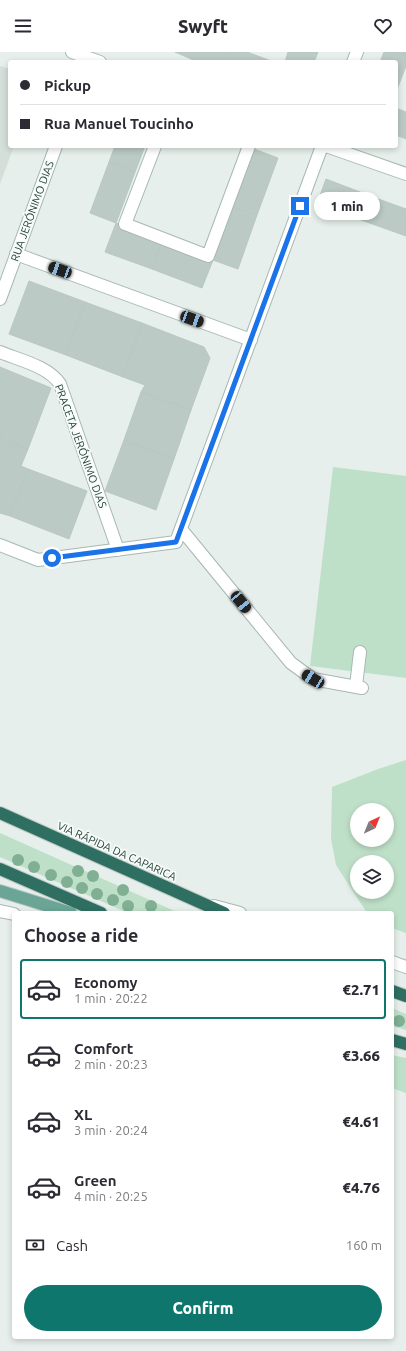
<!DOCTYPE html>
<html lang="en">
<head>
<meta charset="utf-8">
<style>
  body { margin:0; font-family:Ubuntu,sans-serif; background:#f7f7f7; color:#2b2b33; height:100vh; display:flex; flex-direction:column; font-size:15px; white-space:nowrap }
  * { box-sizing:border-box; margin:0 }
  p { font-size:13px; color:#7c7c81 }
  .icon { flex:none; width:22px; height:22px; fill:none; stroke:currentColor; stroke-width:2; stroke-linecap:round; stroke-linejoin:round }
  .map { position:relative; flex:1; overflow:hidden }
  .sheet { position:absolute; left:12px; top:859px; width:382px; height:428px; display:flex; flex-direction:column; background:#fff; border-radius:4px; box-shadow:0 2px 6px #0003 }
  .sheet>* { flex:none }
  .top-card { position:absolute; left:8px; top:8px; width:390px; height:88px; border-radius:4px; box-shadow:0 2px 6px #0003; display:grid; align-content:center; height:88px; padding:0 12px; background:#fff }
  .needle { width:26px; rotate:43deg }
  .controls { position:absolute; left:350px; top:751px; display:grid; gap:8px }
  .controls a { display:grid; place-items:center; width:44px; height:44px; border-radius:50%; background:#fff; box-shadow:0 2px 6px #0003; font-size:20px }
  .end { position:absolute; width:18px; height:18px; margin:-9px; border:5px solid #1a73e8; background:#fff; box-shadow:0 0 0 2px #fff }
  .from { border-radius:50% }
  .bubble { position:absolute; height:28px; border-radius:14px; background:#fff; box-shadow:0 2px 6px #0003; font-size:13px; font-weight:800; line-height:28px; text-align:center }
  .car { position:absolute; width:12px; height:24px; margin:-12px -6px; border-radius:5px; box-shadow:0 0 3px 1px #0007; background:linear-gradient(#222 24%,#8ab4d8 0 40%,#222 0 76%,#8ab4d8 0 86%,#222 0) }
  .top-card b { display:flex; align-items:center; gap:14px; height:38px; font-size:15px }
  .top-card b+b { border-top:1px solid #e1e1e2 }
  .top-card i { width:10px; height:10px; background:#2b2b33 }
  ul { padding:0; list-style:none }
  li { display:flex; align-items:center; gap:12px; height:60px; margin:0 8px 6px; padding:0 4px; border:2px solid transparent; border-radius:4px }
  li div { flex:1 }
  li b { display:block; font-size:15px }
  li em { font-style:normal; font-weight:800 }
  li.selected { border-color:#0f766e }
  li>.icon { width:36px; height:36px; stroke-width:1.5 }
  h2 { padding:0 12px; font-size:18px; line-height:48px }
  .pay { display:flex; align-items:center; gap:10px; height:44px; padding:0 12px; font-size:15px }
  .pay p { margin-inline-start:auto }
  .primary-button { display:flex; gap:8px; margin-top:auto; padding:8px 12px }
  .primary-button a { flex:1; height:46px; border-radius:24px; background:#0f766e; color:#fff; font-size:16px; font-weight:800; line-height:46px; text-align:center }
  header { display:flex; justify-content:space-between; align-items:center; height:52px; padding:0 12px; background:#fff; font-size:18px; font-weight:800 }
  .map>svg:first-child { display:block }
</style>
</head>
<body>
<header><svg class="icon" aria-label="menu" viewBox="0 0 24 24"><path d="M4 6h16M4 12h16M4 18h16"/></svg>Swyft<svg class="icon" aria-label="heart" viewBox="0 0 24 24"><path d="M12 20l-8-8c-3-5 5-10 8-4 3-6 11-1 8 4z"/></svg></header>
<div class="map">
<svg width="406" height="1299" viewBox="0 0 406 1299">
  <rect width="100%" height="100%" fill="#e6efeb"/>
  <path fill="#d4dfda" d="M0,14L10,17V94H14L0,132Z"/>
  <path fill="#bfe0c8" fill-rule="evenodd" d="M333,415L406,424V626L310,614Z
    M406,708V881L392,876V861H367L336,813L331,787L332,735L378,717ZM357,758H387V788H357ZM357,810H387V840H357Z
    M0,781L179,861H128L0,805Z
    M392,956L406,962V978L392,974Z
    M392,1003L406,1006V1041L392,1036Z"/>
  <path fill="#bbcac4" stroke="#b8c9c2" d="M175,0H232L228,10H198Z
    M232,0H247L274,10H228Z
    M288,0H318L314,10H285Z
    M384,0H406V14L396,40V10H380Z
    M396,56L406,60V87L396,83Z
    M115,94H145L135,120L109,110Z
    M254,97L278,106L257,163L233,155Z
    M109,110L135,120L116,171L90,161Z
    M326,127L373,145L364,169L317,152Z
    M373,145L406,157V184L364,169Z
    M233,155L257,163L238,217L213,208Z
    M116,171L162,189L152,217L105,200Z
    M162,189L213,208L202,236L152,217Z
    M29,229L85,250L66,303L9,282Z
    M85,250L142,271L123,325L66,303Z
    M142,271L204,295L210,306L191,358L141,340L145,333L123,325Z
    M0,315L51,336L28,397L0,386Z
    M141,340L191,358L174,407L124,388Z
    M0,386L28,397L21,414L28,417L10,464L0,461Z
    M124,388L174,407L156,458L105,439Z
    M28,417L87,439L69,487L10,464Z"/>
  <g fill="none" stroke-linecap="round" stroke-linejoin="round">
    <g stroke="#a8b8b2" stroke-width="14">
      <path id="minor" d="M72,0L100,10
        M353,10L357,0
        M155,94L125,172L208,204L249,94
        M326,94L406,122
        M16,202L251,288
        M0,247L56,94
        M0,300C19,308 48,314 60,332L118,498
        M181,477L291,611L313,627L362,636
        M0,493L38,508L176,490L322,94
        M356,634L360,600
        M214,854L240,861
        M0,859L14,862
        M392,910L406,915"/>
    </g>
    <g stroke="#c2cac8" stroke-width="14">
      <path id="major" d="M0,839L71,861"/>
    </g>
    <g stroke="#c2cac8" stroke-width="14">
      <path id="highway" d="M0,761L224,861
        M0,817L101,861
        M392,939L406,944
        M392,988L406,992"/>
    </g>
    <use href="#minor" stroke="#fff" stroke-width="12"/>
    <use href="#major" stroke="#6aa596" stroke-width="12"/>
    <use href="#highway" stroke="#2f6f62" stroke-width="12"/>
  </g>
  <g fill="#80af93">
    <circle cx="18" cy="808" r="6"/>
    <circle cx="34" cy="815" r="6"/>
    <circle cx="78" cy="819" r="6"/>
    <circle cx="51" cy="823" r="6"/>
    <circle cx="93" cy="824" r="6"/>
    <circle cx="67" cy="830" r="6"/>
    <circle cx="82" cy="836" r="6"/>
    <circle cx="123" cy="838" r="6"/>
    <circle cx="97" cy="842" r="6"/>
    <circle cx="113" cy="848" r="6"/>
    <circle cx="128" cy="854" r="6"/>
    <circle cx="151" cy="854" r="6"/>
    <circle cx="399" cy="969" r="6"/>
  </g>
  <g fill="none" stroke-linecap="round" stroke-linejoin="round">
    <path stroke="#1a73e8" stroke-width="5" d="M52,506L176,490L300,154"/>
  </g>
  <g text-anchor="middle" stroke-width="3.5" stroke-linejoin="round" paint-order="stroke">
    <g font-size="11" fill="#24423a" stroke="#f7fbf9">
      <text transform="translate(32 159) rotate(-70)" y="4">RUA JERÓNIMO DIAS</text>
      <text transform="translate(81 394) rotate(70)" y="4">PRACETA JERÓNIMO DIAS</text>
      <text transform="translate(117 799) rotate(24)" y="4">VIA RÁPIDA DA CAPARICA</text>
    </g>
  </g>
</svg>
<div class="controls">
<a><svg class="needle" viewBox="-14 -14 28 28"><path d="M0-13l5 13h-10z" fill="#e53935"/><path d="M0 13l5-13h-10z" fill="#7c7c81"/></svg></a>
<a><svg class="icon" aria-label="layers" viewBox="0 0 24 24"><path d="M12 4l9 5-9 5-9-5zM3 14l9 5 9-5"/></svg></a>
</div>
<i class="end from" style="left:52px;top:506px"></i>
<i class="end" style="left:300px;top:154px"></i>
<div class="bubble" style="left:314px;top:140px;width:66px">1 min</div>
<i class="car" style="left:60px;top:218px;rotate:290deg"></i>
<i class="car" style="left:192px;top:267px;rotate:110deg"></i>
<i class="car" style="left:241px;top:550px;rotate:141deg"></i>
<i class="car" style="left:313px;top:627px;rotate:301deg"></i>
<div class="top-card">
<b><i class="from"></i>Pickup</b>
<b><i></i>Rua Manuel Toucinho</b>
</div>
<section class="sheet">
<h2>Choose a ride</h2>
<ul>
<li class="selected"><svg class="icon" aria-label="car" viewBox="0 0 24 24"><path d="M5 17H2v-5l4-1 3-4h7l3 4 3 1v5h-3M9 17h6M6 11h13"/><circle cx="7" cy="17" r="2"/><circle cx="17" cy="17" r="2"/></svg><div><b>Economy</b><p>1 min · 20:22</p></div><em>€2.71</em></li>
<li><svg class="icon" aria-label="car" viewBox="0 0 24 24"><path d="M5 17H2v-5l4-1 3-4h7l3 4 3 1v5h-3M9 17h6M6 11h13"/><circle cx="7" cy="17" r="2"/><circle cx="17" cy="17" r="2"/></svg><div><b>Comfort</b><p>2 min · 20:23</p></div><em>€3.66</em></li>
<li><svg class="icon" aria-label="car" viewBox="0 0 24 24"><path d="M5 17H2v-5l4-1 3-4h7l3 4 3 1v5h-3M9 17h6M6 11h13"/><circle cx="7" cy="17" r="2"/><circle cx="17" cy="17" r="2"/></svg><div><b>XL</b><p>3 min · 20:24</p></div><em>€4.61</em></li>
<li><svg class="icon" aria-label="car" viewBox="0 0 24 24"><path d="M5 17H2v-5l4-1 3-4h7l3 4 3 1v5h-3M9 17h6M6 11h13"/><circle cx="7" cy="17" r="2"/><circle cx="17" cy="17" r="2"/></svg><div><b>Green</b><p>4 min · 20:25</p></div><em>€4.76</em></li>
</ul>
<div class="pay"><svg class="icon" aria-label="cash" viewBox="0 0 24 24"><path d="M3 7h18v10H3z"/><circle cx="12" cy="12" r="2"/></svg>Cash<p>160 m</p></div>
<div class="primary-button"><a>Confirm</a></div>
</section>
</div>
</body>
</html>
